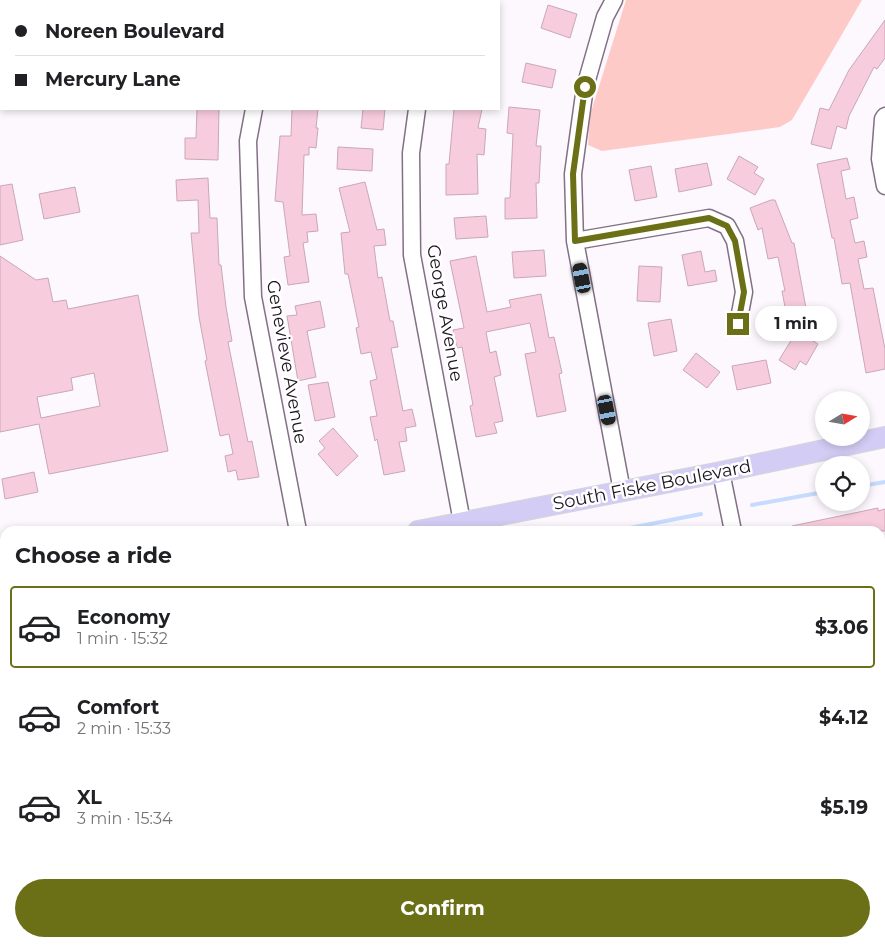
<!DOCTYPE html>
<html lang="en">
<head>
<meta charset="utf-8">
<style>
  body { margin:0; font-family:Montserrat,sans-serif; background:#f2f2f2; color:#202124; height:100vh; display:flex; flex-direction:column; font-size:19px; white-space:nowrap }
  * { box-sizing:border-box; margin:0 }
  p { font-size:16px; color:#757577 }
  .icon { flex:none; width:28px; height:28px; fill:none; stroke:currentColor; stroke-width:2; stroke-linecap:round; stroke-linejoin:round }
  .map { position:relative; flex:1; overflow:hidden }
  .drawer { position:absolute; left:0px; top:526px; width:885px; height:421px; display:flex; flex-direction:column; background:#fff; border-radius:15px 15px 0 0; box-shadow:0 2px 8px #0003 }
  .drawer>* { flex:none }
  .banner { position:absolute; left:0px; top:0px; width:500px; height:110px; box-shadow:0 2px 8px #0003; display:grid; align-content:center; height:110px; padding:0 15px; background:#fff }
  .needle { width:32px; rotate:79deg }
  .tools { position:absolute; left:815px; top:391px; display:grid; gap:10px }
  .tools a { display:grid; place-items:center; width:55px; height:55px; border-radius:50%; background:#fff; box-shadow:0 2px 8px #0003; font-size:25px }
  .end { position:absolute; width:22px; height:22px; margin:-11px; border:6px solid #6b7016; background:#fff; box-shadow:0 0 0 2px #fff }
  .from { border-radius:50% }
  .bubble { position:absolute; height:35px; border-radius:18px; background:#fff; box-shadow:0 2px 8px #0003; font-size:16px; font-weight:700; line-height:35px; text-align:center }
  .car { position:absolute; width:15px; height:30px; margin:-15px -8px; border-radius:6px; box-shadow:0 0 4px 1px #0007; background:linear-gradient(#222 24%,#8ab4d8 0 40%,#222 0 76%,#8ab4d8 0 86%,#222 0) }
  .banner b { display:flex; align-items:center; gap:18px; height:48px; font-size:19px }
  .banner b+b { border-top:1px solid #e0e0e0 }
  .banner i { width:12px; height:12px; background:#202124 }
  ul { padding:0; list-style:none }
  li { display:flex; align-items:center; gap:15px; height:82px; margin:0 10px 8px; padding:0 5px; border:2px solid transparent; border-radius:5px }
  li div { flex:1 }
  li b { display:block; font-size:19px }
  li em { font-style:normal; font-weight:700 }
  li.selected { border-color:#6b7016 }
  li>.icon { width:45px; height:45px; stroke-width:1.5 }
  h2 { padding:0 15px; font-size:22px; line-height:60px }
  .primary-button { display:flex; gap:10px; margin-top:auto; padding:10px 15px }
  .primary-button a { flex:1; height:58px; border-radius:30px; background:#6b7016; color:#fff; font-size:20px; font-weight:700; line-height:58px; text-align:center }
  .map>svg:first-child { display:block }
</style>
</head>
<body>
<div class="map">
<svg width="885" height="947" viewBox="0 0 885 947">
  <rect width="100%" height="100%" fill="#fdf8fe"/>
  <path fill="#fdcac7" d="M626,0H862L792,120L780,127L602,151L588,145L590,115Z
    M453,943H522L518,947H449Z"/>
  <path fill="#eaa09d" d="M0,851L5,858V942L21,943L22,947H3L0,930Z"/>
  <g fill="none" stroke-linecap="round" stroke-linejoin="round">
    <path stroke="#c6dbfe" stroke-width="4" d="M861,486L885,482
      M752,505L824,492
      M615,531L701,514
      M0,652L5,651"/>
  </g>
  <path fill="#f7ccdd" stroke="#c9a8b5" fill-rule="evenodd" d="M548,5L577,14L570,38L541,28Z
    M885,20V58L877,69L874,67L849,116L846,129L837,126L831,149L811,144L820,108L829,110L849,70Z
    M526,63L556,70L552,88L522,82Z
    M509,107L540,110L536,146H541L539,183H536L537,218L505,219V198H510L513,134L507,133Z
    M197,109H219L218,160L185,159V138H196Z
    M292,109H318L316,128H318L316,148L309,147V155H304L302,215L316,214L318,231L307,232L308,242L303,243L309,282L288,285L284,257L290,256L283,202L275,201L280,136H291Z
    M363,109H385L383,130L361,128Z
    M454,109H482L478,128L486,129L484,155L477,154L478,194L446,195V164H449Z
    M338,147L373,149L372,171L337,169Z
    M739,156L758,167L754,173L764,179L755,195L727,179Z
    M847,158L850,169L841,171L846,199L854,197L858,218L850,220L855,243L864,241L867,257L858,259L864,289L873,288L885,349V369L866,373L850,283L842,284L834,238H832L817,164Z
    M707,163L712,185L679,192L675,169Z
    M651,166L657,197L635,201L629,170Z
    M208,178L210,218H217L219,265H221L226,307L232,341L228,342L248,442L252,441L259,477L238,480L236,470L228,472L225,456L233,454L229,434L220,436L205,361L207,360L199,317L191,233H199L198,200L177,201L176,180Z
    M365,182L377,230L384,229L386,245L374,246L378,278L382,277L390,321H393L398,347L391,348L403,411L412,409L416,426L405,428L407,441L399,442L405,471L384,475L377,439L375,441L370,417L377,416L370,381L377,379L371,352L361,354L356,328L359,327L348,274H345L341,233L350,232L339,188Z
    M12,184L23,240L0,245V186Z
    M75,187L80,212L44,219L39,194Z
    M771,200H775L792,243H794L808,319L788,323L782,291H785L778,257L768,259L762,228L758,230L750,208Z
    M486,216L488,237L456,239L454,218Z
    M544,250L546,276L514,278L512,252Z
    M701,251L705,272L715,270L717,281L688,286L682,255Z
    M0,256L36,280L48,278L53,302L66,300L68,309L138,295L168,451L49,474L39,424L0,432ZM94,373L100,406L41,418L37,397L73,390L71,378Z
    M476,256L487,312L511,307L509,300L541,294L549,338L554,337L562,373L559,374L566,411L537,417L525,354L536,352L530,323L486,332L490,353L496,351L501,375L494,377L503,421L494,423L497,433L476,437L470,406L473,405L462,347L457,348L453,330L464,328L450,261Z
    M639,266L662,267L660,302L637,301Z
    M320,301L325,327L307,331L316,377L298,381L287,316L297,315L295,306Z
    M671,319L677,351L654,356L648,323Z
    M797,331L818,344L806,365L800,361L795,370L779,360Z
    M696,353L720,372L707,388L683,370Z
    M766,360L771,383L737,390L732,366Z
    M328,382L335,417L315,421L308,385Z
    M333,428L358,456L337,476L318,454L325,448L319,441Z
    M34,472L38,492L5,499L2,479Z
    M878,508V511L885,509V531H792V526Z"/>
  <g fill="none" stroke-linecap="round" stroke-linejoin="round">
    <g stroke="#836f86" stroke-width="19">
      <path id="minor" d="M614,0L605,17L585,87L573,174L575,241L622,491
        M274,1V0
        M440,1V0
        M254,109L248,141L253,297L298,531
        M417,109L411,153L412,255L462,522
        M885,116L883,119L880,159L885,186
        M575,241L709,218L727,226L735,241L744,292L738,324
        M721,472L733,531
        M880,581L885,580
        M294,942L300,947
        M852,942L853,947
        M116,947L119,942
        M441,947L444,942
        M633,947L636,942"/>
    </g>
    <g stroke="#d6d5d6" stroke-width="22">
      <path id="major" d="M418,531L721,472L885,437
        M0,613H5"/>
    </g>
    <use href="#minor" stroke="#fff" stroke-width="16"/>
    <use href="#major" stroke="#d3cdf5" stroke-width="20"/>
  </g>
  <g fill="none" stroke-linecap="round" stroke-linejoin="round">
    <path stroke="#6b7016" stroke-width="6" d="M585,87L573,174L575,241L709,218L727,226L735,241L744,292L738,324"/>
  </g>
  <g text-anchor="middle" stroke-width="5" stroke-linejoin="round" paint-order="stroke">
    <g font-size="18" fill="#1d151e" stroke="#fff">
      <text transform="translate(445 313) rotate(80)" y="6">George Avenue</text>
      <text transform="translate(287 362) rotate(80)" y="6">Genevieve Avenue</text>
      <text transform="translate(652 485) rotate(-11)" y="6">South Fiske Boulevard</text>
    </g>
  </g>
</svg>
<div class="tools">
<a><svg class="needle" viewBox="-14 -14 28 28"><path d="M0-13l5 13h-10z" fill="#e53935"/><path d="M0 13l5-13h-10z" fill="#757577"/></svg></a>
<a><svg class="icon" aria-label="locate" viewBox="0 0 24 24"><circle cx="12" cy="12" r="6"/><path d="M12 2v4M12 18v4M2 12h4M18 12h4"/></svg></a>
</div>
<i class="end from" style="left:585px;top:87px"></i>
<i class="end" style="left:738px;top:324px"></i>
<div class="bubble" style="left:755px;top:306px;width:82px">1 min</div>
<i class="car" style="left:582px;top:278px;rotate:349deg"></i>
<i class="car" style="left:607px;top:410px;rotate:169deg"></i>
<div class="banner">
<b><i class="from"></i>Noreen Boulevard</b>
<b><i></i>Mercury Lane</b>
</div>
<section class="drawer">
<h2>Choose a ride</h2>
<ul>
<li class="selected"><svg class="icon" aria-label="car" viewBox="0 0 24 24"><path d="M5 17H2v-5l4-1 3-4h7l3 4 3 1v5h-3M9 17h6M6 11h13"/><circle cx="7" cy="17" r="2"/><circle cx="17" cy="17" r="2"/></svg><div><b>Economy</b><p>1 min · 15:32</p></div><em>$3.06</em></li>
<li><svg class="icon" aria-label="car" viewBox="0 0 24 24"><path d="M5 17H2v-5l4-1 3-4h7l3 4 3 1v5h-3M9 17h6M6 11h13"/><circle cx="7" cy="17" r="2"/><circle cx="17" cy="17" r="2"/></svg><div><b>Comfort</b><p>2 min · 15:33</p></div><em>$4.12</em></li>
<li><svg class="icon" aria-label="car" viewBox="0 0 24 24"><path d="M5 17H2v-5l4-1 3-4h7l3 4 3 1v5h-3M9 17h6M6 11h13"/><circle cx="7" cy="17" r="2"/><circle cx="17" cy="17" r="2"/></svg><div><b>XL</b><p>3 min · 15:34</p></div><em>$5.19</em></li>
</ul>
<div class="primary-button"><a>Confirm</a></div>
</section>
</div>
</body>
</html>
